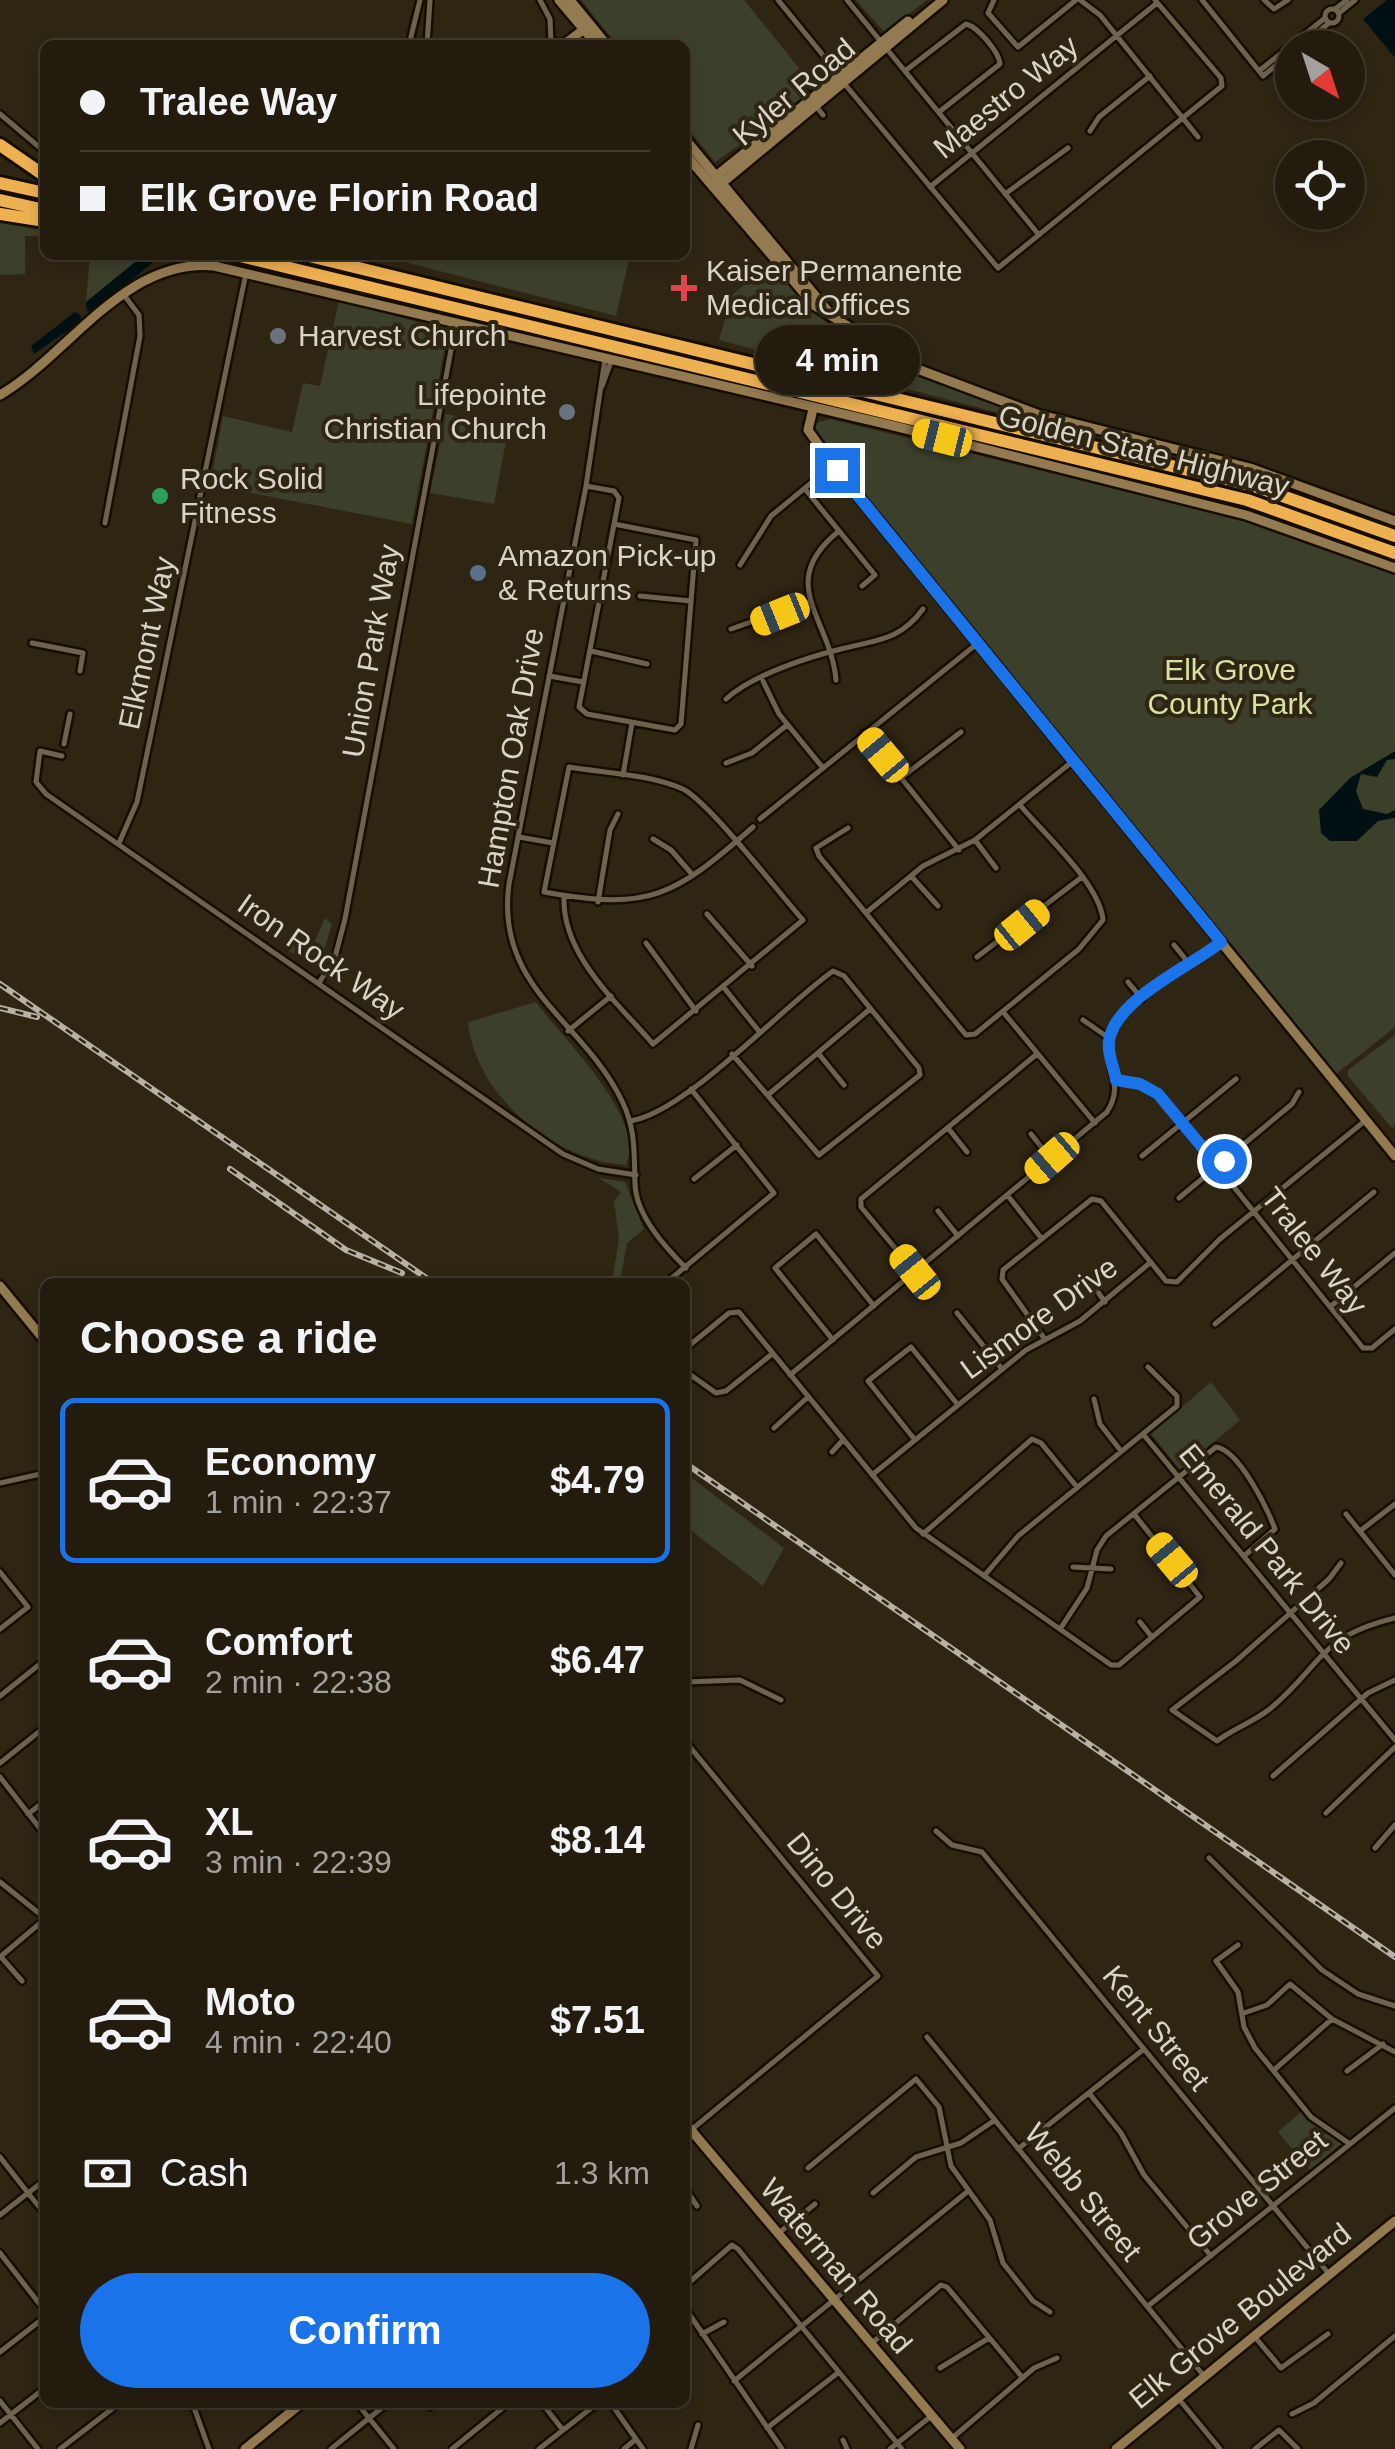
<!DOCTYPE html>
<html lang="en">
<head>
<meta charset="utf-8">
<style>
  body { margin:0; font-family:Arial,sans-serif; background:#2b2517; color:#f1f3f6; height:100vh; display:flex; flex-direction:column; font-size:38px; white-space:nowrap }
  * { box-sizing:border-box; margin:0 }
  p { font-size:32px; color:#a3a19e }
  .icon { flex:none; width:55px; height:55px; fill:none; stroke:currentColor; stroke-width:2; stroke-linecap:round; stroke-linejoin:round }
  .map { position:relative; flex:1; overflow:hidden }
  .details { position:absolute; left:40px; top:1278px; width:650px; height:1130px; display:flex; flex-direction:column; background:#231c0e; border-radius:15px; box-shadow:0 5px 15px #0003,0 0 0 2px #403a2e }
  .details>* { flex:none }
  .top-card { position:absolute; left:40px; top:40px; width:650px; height:220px; border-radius:15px; box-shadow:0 5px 15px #0003,0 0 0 2px #403a2e; display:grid; align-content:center; height:220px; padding:0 40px; background:#231c0e }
  .needle { width:65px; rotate:141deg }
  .tools { position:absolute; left:1275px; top:30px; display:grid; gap:20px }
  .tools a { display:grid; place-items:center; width:90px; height:90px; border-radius:50%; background:#231c0e; box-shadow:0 5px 15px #0003,0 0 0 2px #403a2e; font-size:50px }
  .end { position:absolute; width:45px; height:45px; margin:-22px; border:12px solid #1a73e8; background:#fff; box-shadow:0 0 0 5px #fff }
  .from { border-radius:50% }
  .bubble { position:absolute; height:70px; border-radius:35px; background:#231c0e; box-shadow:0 5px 15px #0003,0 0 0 2px #403a2e; font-size:32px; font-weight:600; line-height:70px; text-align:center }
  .car { position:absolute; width:30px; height:60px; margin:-30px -15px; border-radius:12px; box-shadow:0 0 8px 2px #0007; background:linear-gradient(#f5c518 24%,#345 0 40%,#f5c518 0 76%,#345 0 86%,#f5c518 0) }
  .top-card b { display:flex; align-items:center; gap:35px; height:95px; font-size:38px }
  .top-card b+b { border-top:2px solid #403a2e }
  .top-card i { width:25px; height:25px; background:#f1f3f6 }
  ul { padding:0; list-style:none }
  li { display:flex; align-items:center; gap:30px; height:165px; margin:0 20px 15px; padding:0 20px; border:5px solid transparent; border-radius:15px }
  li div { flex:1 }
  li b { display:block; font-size:38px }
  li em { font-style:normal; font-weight:600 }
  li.on { border-color:#1a73e8 }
  li>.icon { width:90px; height:90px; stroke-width:1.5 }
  h2 { padding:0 40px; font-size:45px; line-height:120px }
  .pay { display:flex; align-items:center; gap:25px; height:110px; padding:0 40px; font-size:38px }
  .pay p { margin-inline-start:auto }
  .action { display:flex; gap:20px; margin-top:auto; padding:20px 40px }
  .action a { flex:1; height:115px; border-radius:60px; background:#1a73e8; color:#fff; font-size:40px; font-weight:600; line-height:115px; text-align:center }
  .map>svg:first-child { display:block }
</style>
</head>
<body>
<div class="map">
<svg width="1395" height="2449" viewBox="0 0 1395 2449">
  <rect width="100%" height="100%" fill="#2f2513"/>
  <path fill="#3c402b" d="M581,0H744L816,89H805L799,94L800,102L774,120L765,117L759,122L758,132L715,162L685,125V45H617Z
    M856,0H927L885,33Z
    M0,219L45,227V236H25V274L0,275Z
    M90,255H144L86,302Z
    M377,255H630L616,316Z
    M770,264L774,277L783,279L826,322L832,334L840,333L911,374L1062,424L1061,429L719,340L732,295Z
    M339,301L448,330L412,524L210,485L223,416L292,432L303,383L320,386Z
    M446,414L514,427L512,441H506L494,504L430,493Z
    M830,419L1276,528L1395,573V1027L1336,1074L817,436L815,423Z
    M325,918L332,924L321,960L314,963L288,951L296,938L312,948Z
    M536,1002C561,1037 648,1119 626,1165C554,1161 475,1095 468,1022Z
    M1395,1035V1125L1392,1128L1348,1076V1070Z
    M599,1178L625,1182L644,1229L627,1243L620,1282H612L619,1239L614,1201L621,1192Z
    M1211,1382L1240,1420L1180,1470L1151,1434Z
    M685,1473L784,1548L763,1586L689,1529L685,1532Z
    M1301,2112L1340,2139V2145L1310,2170L1278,2132Z"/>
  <path fill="#001013" d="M1387,0H1395V58L1363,19Z
    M144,255H162L94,311H87L86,302Z
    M75,312L81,316L80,322L34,354L31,346Z
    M1395,751V759L1387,760L1377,777L1361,774L1356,791L1363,809L1387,814L1395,810V818L1378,821L1357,841H1330L1321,833L1319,810L1350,778Z"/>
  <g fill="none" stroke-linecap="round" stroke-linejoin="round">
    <g stroke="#170e01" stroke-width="10">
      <path id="street" d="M540,0L550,19L551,42
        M778,0L840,76
        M847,0L882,43
        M994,0L988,13L1018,47L1076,0
        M1080,0L1100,15L1198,137
        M1202,0L1263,76L1292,52
        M1264,0L1274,9L1288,0
        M1335,9L1347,0
        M1325 16a7 7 0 1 1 14 0a7 7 0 1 1-14 0Z
        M1339,13L1355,0
        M409,45L420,0
        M427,45L430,0
        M886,48L1039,235
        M1298,48L1329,23
        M905,71L966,24C978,27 999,52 1000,64L939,112
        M1259,71L1325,18
        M843,82L998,268L1222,86L1221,78L1155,0
        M804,91L823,115
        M0,114L45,152
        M762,120L771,131
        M1090,131L1099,117L1150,76
        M930,187L1157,3
        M1005,194L1068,148
        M605,359L586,486L509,884C495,989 584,1021 622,1101C636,1129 634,1154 635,1184C636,1215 664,1246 686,1268
        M602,386L611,362
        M586,486L614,491L619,498L579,707L587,714L675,730L681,724L696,540L614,524
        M805,489L875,575L862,586
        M105,523L140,336L139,315L124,295
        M740,565L771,516L833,465
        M640,596L691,601
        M731,629L810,601
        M32,643L83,653L80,671
        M591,651L647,664
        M549,676L583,682
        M836,680C831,619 774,583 839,531
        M763,681L779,714L823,768
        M726,699C753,675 805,658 841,649C875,640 900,641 923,609
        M865,733L959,850
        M64,744L70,714
        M62,756L40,751L36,782L46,794L563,1154L598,1169L636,1175
        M726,763L752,753L787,725
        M623,775L632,723
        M902,777L961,732
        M760,819L978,643
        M848,828L816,848L819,856L966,1035L975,1034L1079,949L1103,920C1100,884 1043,833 1020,805
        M519,837L553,843
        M653,839L671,850L691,873
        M975,840L996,868
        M119,843L137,802L246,273
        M911,876L938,906
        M564,895C561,955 617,1002 653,1044L803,920C778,892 710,803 683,789C650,774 604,773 569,767L544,892C650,911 673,897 753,827
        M598,902L610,830L618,814
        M867,912L923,866L975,840L1073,761
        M707,914L752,966
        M646,943L696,1011
        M1174,945L1187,961
        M977,957L1082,877
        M1128,982L1142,999
        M319,983L335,957L345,919L456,323
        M725,989L758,1030
        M1004,1013L1095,1123
        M1083,1020L1109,1038
        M568,1031L611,996
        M818,1053L844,1085
        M1116,1080L1140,1084L1165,1101L1363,1348H1372L1395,1329
        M769,1094L870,1009
        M630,1121C684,1114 783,1006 833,971L844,976L919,1068L920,1075L819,1155L732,1054
        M948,1128L967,1152
        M1031,1134L1051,1159
        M1142,1156L1236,1079
        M694,1179L737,1145
        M1008,1196L1042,1239
        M1179,1198L1292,1104L1299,1092
        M938,1211L958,1236
        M915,1272L861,1207V1199L1037,1054
        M1088,1278L1105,1302
        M667,1282L774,1193L691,1089
        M1330,1307L1395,1253
        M957,1313L1002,1369
        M1215,1324L1374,1192
        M1044,1338L1002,1279L1003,1270L1092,1199L1101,1201L1166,1281L1177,1282L1220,1239L1366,1120
        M833,1340L775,1268L816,1234L874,1306
        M685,1349L729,1313L739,1312L916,1528L1111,1665H1119L1200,1597L1134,1514
        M685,1371L716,1393L726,1391L772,1354
        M790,1375L1107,1112C1124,1085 1107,1071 1109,1045C1112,1001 1191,967 1221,942
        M1094,1399L1100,1424L1121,1451
        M774,1428L808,1397
        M1143,1434L1395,1740
        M915,1440L868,1381L911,1347L958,1405
        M832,1452L843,1440
        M872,1475L1026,1350L1080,1321L1151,1262
        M0,1483L45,1473
        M1346,1514L1395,1575
        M1360,1531L1395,1504
        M923,1534L1032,1439L1041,1443L1077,1487
        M1341,1563L1329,1579L1236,1661L1172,1710L1217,1741C1234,1728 1254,1722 1271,1708C1323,1664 1318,1637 1395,1618
        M1073,1567L1111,1569
        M0,1572L28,1607L0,1629
        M984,1576L1018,1536L1177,1406V1396L1148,1367
        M1140,1622L1152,1637
        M1060,1629L1087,1588L1097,1550L1106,1536L1216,1447C1239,1450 1267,1508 1275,1529L1244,1556
        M685,1682L740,1680L781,1700
        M0,1696L45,1660
        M685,1741L878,1976L691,2130
        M0,1763L45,1727
        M1273,1776L1368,1693L1395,1680
        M0,1777L45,1835
        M1326,1813L1395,1747
        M28,1814L45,1801
        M936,1831L952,1845L982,1852L1329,2274
        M1375,1848L1395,1825
        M1209,1858L1322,1970L1358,1994L1395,2006
        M0,1882L45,1918
        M1238,1945L1216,1961L1238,1992L1244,2027L1255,2048L1311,2117L1350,2144
        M0,1957L45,1919
        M1,1957L22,1981
        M1244,2013L1267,2005L1290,1984L1332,2019L1395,2052
        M927,2037L1204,2376
        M1274,2070L1332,2019
        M1347,2071L1383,2044
        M1089,2093L1121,2133L1144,2175L1211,2256
        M45,2109V2118
        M1018,2149L1144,2049
        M0,2157L28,2193L0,2215
        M808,2168L916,2079L939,2107L951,2166L990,2220L1003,2263L1033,2301L1050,2312
        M45,2180L28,2193L45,2214
        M685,2188L697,2206
        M873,2193L916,2157L961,2143L995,2120
        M780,2232L815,2204
        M0,2253L45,2311
        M685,2286L732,2245L738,2249L902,2449
        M1148,2306L1395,2108
        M685,2308L782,2449
        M702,2334L724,2322
        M1254,2336L1281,2368L1328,2334
        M872,2343L941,2285L947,2287L1022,2377
        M0,2352L45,2317
        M940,2368L989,2338
        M734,2381L967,2192
        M1178,2398L1220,2449
        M0,2401L38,2449
        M192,2402L209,2449
        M356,2402L394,2449
        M427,2402L430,2407
        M541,2402L563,2430
        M610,2402L643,2449
        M193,2408L208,2402
        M1292,2414L1314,2403L1395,2336
        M0,2423L45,2388
        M767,2428L839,2372
        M951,2439L1034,2368L1057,2358
        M843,2440L847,2449
        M60,2449L121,2402
        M331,2449L389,2402
        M452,2449L510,2402
        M539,2449L599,2402
        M624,2449L636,2439
        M691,2449L698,2425
        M890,2449L930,2417
        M1255,2449L1279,2430L1298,2449"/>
    </g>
    <g stroke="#170e01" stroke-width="14">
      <path id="secondary" d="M559,0L597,45
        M570,0L607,45
        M551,43L563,45L583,30
        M685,139L833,317
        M685,154L815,306L920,370L1037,414L1250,468L1395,521
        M716,176L908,21
        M722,183L943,0
        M0,395C70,354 124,258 214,266L894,426L1246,515L1395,568
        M813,409L808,430L833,465L1395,1156
        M0,1286L45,1341
        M685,2123L960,2449
        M245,2449L303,2402
        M1116,2449L1395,2221"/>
    </g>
    <g stroke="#170e01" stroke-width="18">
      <path id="highway" d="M0,145L45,176
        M0,183L45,193
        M0,200L45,210
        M0,214L45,221
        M236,255L1247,500L1395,553
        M305,255L1254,486L1395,536"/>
    </g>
    <use href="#street" stroke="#6e634f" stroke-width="5"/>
    <use href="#secondary" stroke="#947a50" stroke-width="9"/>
    <use href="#highway" stroke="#eeb152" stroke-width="12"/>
    <g stroke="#b9b1a5" stroke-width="6">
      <path id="rail" d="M0,984L432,1282
        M0,1008L37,1017
        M230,1169L346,1250L402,1273
        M685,1463L1395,1957"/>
    </g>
    <use href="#rail" stroke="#2f2513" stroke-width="2.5" stroke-dasharray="8" stroke-linecap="butt"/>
  </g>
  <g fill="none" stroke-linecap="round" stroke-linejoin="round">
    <path stroke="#1a73e8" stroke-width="12" d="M837,470L1221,942C1192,966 1115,999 1109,1041C1107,1055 1114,1066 1116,1080L1140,1084L1158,1094L1218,1166L1224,1161"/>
  </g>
  <path fill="#e0444e" stroke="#2f2513" stroke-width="4" d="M679 273h10v10h10v10h-10v10h-10v-10h-10v-10h10z"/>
  <g fill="#6b7280" stroke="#2f2513" stroke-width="4">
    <circle cx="278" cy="336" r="10"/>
    <circle cx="567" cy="412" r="10"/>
  </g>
  <circle fill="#2e9e5b" stroke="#2f2513" stroke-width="4" cx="160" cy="496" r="10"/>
  <circle fill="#5c6f8a" stroke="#2f2513" stroke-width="4" cx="478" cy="573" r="10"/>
  <g text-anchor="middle" stroke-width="8" stroke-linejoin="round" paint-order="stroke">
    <g font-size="30" fill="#dad3c8" stroke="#2f2513">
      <text transform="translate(794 92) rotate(-40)" y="10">Kyler Road</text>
      <text transform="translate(1006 97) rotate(-39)" y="10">Maestro Way</text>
      <text transform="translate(1144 451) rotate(14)" y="10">Golden State Highway</text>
      <text transform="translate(147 643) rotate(-78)" y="10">Elkmont Way</text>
      <text transform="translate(371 651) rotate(-80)" y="10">Union Park Way</text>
      <text transform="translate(511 758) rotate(-80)" y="10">Hampton Oak Drive</text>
      <text transform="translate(321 957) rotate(35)" y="10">Iron Rock Way</text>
      <text transform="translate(1314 1251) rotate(52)" y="10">Tralee Way</text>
      <text transform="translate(1039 1318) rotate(-36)" y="10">Lismore Drive</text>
      <text transform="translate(1267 1549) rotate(51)" y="10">Emerald Park Drive</text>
      <text transform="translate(837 1891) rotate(51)" y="10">Dino Drive</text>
      <text transform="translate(1156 2028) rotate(51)" y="10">Kent Street</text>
      <text transform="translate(1257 2190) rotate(-39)" y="10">Grove Street</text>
      <text transform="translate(1083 2192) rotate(51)" y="10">Webb Street</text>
      <text transform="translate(836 2266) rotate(50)" y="10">Waterman Road</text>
      <text transform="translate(1240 2316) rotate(-39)" y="10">Elk Grove Boulevard</text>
    </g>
    <g font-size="30" fill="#dad3c8" stroke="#2f2513" text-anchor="start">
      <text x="706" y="281">Kaiser Permanente<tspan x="706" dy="34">Medical Offices</tspan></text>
      <text x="298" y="346">Harvest Church</text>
      <text x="547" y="405" text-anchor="end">Lifepointe<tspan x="547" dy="34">Christian Church</tspan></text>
      <text x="180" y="489">Rock Solid<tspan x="180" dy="34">Fitness</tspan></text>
      <text x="498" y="566">Amazon Pick-up<tspan x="498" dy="34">&amp; Returns</tspan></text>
    </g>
    <g font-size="30" fill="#d6e2a3" stroke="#2f2513">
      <text x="1230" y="680">Elk Grove<tspan x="1230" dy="34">County Park</tspan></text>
    </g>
  </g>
</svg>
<div class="tools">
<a><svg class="needle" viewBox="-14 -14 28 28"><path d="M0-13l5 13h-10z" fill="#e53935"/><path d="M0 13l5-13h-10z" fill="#a3a19e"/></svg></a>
<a><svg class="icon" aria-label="locate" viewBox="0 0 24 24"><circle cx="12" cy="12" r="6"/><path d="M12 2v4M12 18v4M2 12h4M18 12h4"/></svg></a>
</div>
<i class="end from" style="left:1224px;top:1161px"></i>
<i class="end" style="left:837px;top:470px"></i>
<div class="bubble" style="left:755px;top:325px;width:165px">4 min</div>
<i class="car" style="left:942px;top:438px;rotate:284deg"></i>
<i class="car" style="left:780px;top:614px;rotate:248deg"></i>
<i class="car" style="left:883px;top:755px;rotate:320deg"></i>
<i class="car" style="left:1022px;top:925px;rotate:51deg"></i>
<i class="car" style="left:1052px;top:1158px;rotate:229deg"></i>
<i class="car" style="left:915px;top:1272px;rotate:321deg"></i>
<i class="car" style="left:1172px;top:1560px;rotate:320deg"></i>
<div class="top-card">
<b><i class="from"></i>Tralee Way</b>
<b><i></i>Elk Grove Florin Road</b>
</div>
<section class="details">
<h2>Choose a ride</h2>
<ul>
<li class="on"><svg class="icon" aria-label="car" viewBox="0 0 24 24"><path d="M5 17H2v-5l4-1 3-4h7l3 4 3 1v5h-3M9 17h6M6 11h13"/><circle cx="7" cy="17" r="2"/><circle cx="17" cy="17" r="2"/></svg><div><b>Economy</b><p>1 min · 22:37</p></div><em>$4.79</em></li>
<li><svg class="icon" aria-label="car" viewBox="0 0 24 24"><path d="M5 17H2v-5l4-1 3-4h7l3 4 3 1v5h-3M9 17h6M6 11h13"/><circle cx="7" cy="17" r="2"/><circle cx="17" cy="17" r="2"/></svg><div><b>Comfort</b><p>2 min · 22:38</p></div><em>$6.47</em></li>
<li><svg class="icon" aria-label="car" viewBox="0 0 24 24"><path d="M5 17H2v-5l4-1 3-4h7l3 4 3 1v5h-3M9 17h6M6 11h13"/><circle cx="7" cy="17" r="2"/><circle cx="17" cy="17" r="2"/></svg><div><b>XL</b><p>3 min · 22:39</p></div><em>$8.14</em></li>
<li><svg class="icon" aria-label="car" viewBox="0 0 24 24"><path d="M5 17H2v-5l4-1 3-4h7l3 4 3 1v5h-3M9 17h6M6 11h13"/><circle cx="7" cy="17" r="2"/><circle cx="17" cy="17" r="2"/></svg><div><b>Moto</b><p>4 min · 22:40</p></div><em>$7.51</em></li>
</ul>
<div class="pay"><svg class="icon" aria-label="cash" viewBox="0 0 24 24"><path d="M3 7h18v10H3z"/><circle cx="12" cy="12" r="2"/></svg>Cash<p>1.3 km</p></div>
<div class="action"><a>Confirm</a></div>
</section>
</div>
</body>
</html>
